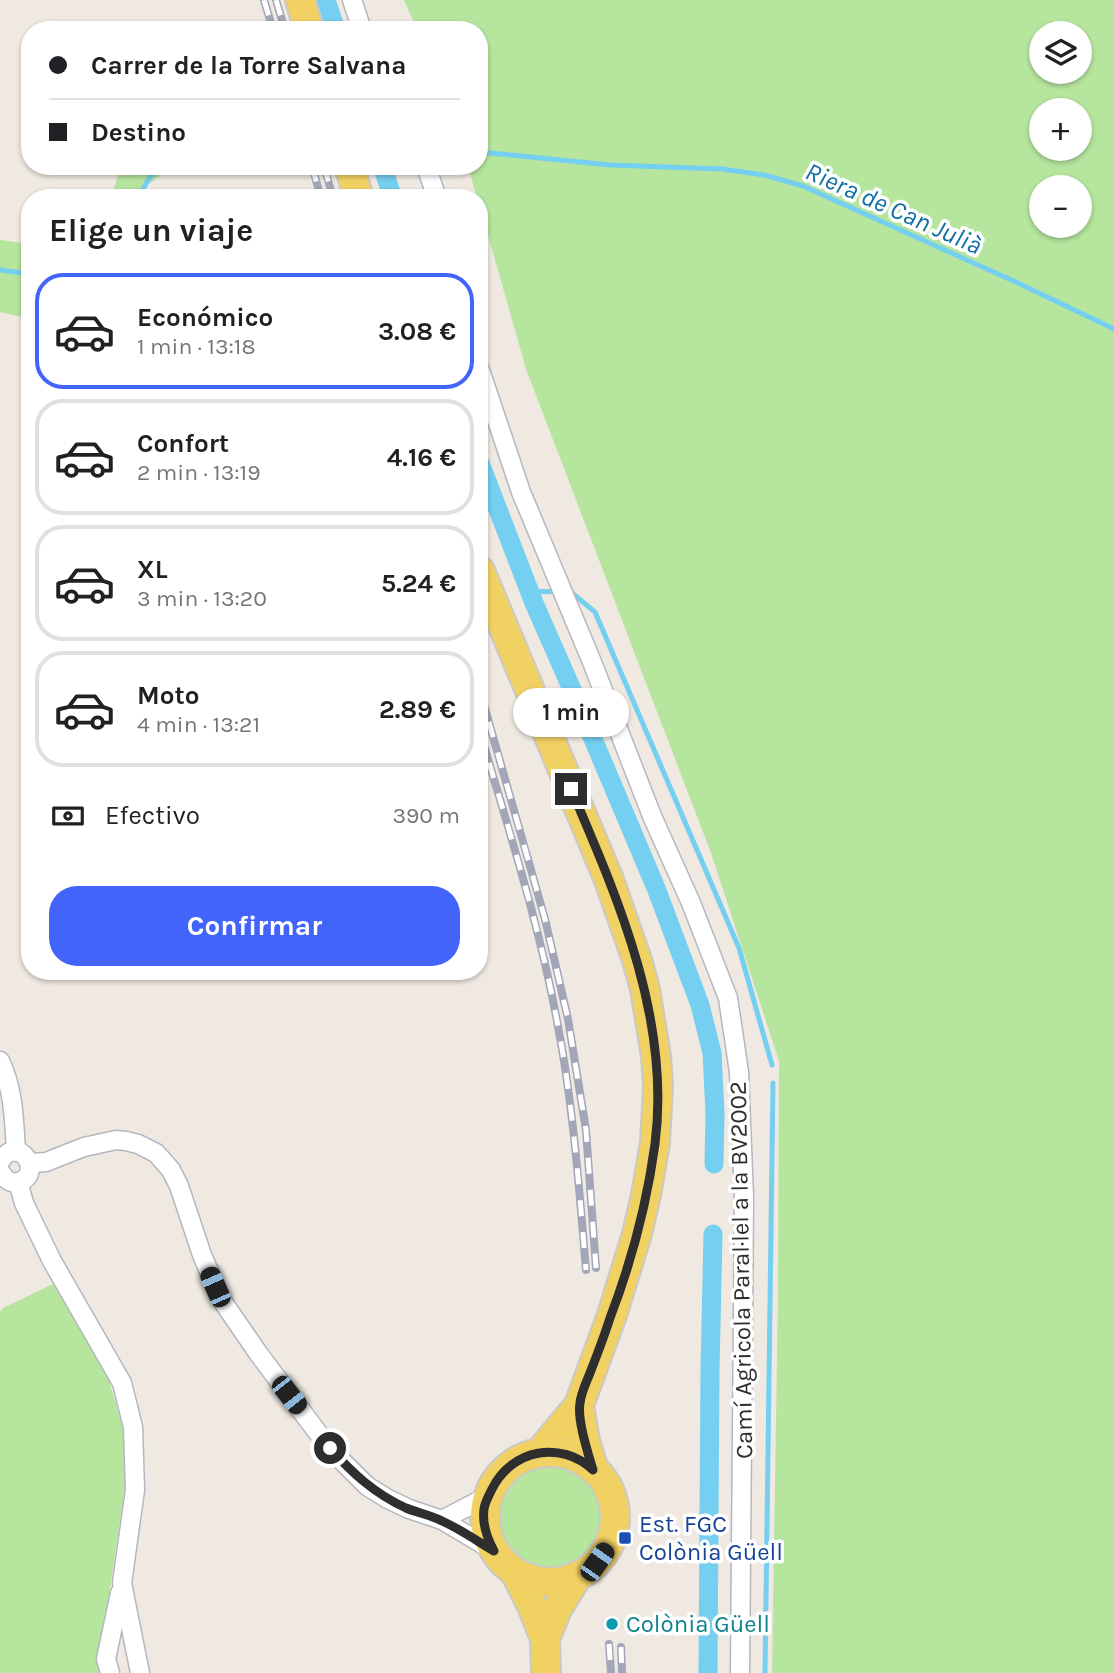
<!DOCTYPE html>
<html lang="es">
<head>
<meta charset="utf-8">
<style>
  body { margin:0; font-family:Karla,sans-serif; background:#f2f2f2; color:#202124; height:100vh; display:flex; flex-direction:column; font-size:26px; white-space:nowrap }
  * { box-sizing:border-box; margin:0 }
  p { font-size:23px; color:#757577 }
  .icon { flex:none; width:38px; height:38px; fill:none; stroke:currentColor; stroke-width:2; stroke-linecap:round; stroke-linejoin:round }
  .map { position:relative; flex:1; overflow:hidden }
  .side { position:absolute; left:21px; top:189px; width:467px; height:791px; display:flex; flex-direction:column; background:#fff; border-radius:28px; box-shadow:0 2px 5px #0004 }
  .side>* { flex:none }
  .guide { position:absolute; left:21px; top:21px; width:467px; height:154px; border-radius:28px; box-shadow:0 2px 5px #0004; display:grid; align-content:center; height:154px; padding:0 28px; background:#fff }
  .tools { position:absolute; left:1029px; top:21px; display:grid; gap:14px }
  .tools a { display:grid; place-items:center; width:63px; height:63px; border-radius:50%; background:#fff; box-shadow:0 2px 5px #0004; font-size:35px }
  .end { position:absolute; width:32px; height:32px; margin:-16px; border:9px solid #2e2e2e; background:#fff; box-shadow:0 0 0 4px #fff }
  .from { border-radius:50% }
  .bubble { position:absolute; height:49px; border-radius:24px; background:#fff; box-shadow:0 2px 5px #0004; font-size:23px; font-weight:700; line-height:49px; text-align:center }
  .car { position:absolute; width:21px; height:42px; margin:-21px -10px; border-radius:9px; box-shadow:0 0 5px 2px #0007; background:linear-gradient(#222 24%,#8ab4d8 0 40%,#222 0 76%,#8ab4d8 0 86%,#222 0) }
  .guide b { display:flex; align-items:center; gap:24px; height:66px; font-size:26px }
  .guide b+b { border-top:2px solid #e0e0e0 }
  .guide i { width:18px; height:18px; background:#202124 }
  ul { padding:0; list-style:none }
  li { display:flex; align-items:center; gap:21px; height:116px; margin:0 14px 10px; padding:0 14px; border:4px solid #e0e0e0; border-radius:28px }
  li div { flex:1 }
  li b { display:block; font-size:26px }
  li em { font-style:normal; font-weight:700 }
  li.current { border-color:#4264fb }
  li>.icon { width:63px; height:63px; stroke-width:1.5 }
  h2 { padding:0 28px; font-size:32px; line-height:84px }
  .pay { display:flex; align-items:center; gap:18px; height:77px; padding:0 28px; font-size:26px }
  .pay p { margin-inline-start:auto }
  .action { display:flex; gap:14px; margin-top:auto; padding:14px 28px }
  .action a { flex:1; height:80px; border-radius:28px; background:#4264fb; color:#fff; font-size:28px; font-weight:700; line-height:80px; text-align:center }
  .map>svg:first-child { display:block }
</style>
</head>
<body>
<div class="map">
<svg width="1114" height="1673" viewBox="0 0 1114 1673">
  <rect width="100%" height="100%" fill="#efe9e1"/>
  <path fill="#b6e59e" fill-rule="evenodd" d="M404,0H1114V1673H772L778,1295L779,1061L711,853L526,369L480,207V198H477L468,166H480V30H417ZM1080,33V72H1041V33ZM1041,110H1080V149H1041ZM1080,187V226H1041V187Z
    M121,166H190L173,167L147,185L144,198H111Z
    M0,240L30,244V319L0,312Z
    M53,1284L106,1370L128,1444V1466L99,1663L101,1673H0V1312L3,1308Z
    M496 1516a54 54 0 1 1 108 0a54 54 0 1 1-108 0Z"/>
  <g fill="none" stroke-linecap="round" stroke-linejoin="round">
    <path stroke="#75cff0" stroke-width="5" d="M480,152L610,165L722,169L764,175L803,186L1018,283L1114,329
      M138,198L151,175L168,166
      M0,270L30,274
      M529,591L557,592
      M567,593H572L595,612L739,948L772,1065
      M765,1673L773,1083"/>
    <path stroke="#75cff0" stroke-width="19" d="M326,0L336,30
      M382,166L393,198
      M480,463L534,603L577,701L656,888L700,1005L712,1053L715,1113L714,1164
      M708,1673L710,1369L713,1234"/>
    <g stroke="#b4b7c1" stroke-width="21">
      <path id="street" d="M352,0L362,30
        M426,166L437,198
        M480,370L521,492L592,662L652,816L691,903L728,998L739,1072L744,1197L740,1673
        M0,1061C14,1090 14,1120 16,1152
        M0,1162C18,1131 46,1175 18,1182C9,1184 4,1178 0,1171
        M30,1163L46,1162L84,1147L116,1140L126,1141L138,1144L156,1153L171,1170L179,1186L202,1255L221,1299L258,1353L330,1449L367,1486L388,1499L409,1509L442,1520L494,1551
        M18,1182L24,1203L52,1261L122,1383L133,1427L135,1490L122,1583L140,1673
        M442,1520L488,1496
        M110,1673L106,1659L120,1593"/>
    </g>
    <g stroke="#c9c9c9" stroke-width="32">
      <path id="primary" d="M300,0L309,30
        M349,166L359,198
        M480,571L609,880L637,960L645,989L656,1056L658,1086L655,1143L646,1195L637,1234L612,1315L579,1405L540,1452
        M579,1405L585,1441L594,1470
        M485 1517a65 65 0 1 1 130 0a65 65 0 1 1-130 0Z
        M515,1572L532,1606L545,1639L546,1673
        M545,1639L557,1609L578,1575"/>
    </g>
    <use href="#street" stroke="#fff" stroke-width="18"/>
    <use href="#primary" stroke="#f2d163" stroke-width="28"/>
    <g stroke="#a3a6b8" stroke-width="8">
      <path id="rail" d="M264,0L273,30
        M276,0L285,30
        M312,166L321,198
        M324,166L333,198
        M480,691L545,919L568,1019L586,1130L596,1268
        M480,732C508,828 539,923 557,1021C573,1103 579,1187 586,1270
        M609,1644L611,1673
        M621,1647L622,1673"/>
    </g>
    <use href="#rail" stroke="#fff" stroke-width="5" stroke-dasharray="16" stroke-linecap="butt"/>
  </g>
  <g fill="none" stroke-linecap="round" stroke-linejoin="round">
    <path stroke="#2e2e2e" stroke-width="9" d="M330,1448C352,1473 375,1494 406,1508C418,1513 431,1515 442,1521C460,1529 477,1541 494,1551C487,1538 482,1524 484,1509C485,1502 489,1495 492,1489C512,1449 561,1440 593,1470C588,1453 577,1420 580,1403C581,1393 586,1383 590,1373C597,1355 604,1337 610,1318C631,1263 647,1203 655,1144C671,1020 619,901 571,789"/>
  </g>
  <rect fill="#1a4fb4" stroke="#fff" stroke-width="2.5" x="618" y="1531" width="14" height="14" rx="3.5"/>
  <circle fill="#0f9aa8" stroke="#fff" stroke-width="2.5" cx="612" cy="1624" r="7"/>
  <g text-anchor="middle" stroke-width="7" stroke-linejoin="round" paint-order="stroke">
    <g font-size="24" fill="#2e2e2e" stroke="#fff">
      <text transform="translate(741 1270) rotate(-91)" y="8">Camí Agricola Paral·lel a la BV2002</text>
    </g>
    <g font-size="24" fill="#164399" stroke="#fff" text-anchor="start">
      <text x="639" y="1532">Est. FGC<tspan x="639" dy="28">Colònia Güell</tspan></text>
    </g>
    <g font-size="24" fill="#0d838f" stroke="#fff" text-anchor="start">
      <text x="626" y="1632">Colònia Güell</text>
    </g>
    <g font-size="26" font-style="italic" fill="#0d6fa3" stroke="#fff">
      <text transform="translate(894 208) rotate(24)" y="9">Riera de Can Julià</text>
    </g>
  </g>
</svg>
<div class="tools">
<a><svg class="icon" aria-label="layers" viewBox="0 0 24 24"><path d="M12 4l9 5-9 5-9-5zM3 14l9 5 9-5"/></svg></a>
<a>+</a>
<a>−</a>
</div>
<i class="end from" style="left:330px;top:1448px"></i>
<i class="end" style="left:571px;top:789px"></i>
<div class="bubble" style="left:513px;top:688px;width:116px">1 min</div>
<i class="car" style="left:215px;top:1287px;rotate:336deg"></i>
<i class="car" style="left:289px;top:1395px;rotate:142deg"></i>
<i class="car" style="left:597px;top:1562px;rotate:35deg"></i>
<div class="guide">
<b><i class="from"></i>Carrer de la Torre Salvana</b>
<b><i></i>Destino</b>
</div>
<section class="side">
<h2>Elige un viaje</h2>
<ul>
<li class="current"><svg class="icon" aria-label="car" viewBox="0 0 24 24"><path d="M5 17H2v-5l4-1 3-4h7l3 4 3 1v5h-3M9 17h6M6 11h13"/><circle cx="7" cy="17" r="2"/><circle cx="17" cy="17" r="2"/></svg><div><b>Económico</b><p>1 min · 13:18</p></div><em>3.08 €</em></li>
<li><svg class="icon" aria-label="car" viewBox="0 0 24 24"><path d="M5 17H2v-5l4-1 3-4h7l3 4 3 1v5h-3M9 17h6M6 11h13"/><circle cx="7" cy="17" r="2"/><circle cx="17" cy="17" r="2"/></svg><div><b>Confort</b><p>2 min · 13:19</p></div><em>4.16 €</em></li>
<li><svg class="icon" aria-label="car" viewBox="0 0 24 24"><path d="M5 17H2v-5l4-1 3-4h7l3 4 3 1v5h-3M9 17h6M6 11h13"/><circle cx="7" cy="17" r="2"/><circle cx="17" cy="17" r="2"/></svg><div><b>XL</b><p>3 min · 13:20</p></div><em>5.24 €</em></li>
<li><svg class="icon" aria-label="car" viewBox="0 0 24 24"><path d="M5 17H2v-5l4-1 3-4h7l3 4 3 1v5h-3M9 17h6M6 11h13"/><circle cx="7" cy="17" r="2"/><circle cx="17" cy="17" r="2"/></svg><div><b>Moto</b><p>4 min · 13:21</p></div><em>2.89 €</em></li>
</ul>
<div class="pay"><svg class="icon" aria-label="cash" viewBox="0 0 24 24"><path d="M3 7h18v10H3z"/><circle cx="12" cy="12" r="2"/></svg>Efectivo<p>390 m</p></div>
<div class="action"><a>Confirmar</a></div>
</section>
</div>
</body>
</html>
